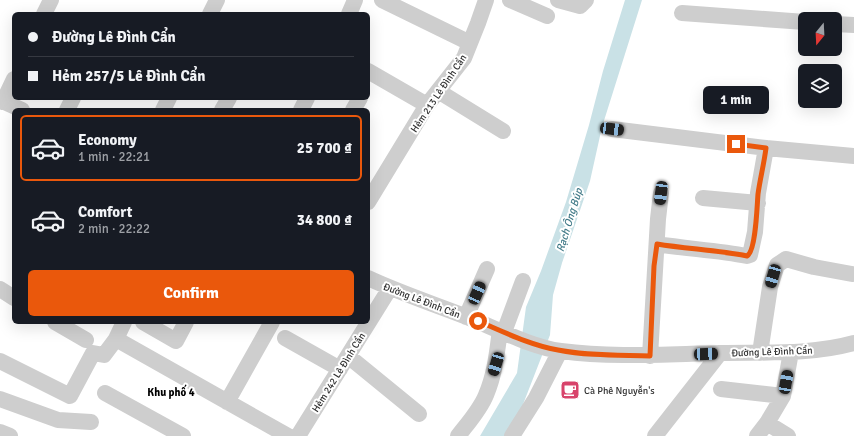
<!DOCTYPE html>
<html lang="en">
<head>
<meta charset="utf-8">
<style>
  body { margin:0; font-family:Signika,sans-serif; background:#242831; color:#f1f3f6; height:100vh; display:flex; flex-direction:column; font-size:15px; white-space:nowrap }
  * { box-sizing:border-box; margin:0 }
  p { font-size:13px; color:#9ea1a6 }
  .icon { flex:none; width:22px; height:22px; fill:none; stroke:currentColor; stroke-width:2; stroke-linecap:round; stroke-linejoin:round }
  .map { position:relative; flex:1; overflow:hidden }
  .panel { position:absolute; left:12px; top:108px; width:358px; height:216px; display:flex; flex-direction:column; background:#171b24; border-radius:6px; box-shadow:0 4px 16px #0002 }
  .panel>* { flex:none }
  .guide { position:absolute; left:12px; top:12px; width:358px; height:88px; border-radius:6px; box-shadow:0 4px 16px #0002; display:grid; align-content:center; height:88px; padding:0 16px; background:#171b24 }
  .needle { width:26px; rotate:198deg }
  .buttons { position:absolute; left:798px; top:12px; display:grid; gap:8px }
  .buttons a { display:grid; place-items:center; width:44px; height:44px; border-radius:6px; background:#171b24; box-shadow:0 4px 16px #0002; font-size:20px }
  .end { position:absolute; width:18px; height:18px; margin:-9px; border:5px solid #ea580c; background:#fff; box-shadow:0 0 0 2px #fff }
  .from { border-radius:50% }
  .bubble { position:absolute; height:28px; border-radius:6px; background:#171b24; box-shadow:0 4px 16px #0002; font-size:13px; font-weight:700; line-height:28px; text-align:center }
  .car { position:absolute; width:12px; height:24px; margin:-12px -6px; border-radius:5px; box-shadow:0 0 3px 1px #0007; background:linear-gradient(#222 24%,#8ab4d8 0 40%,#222 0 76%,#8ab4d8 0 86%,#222 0) }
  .guide b { display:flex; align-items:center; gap:14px; height:38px; font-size:15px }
  .guide b+b { border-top:1px solid #363941 }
  .guide i { width:10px; height:10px; background:#f1f3f6 }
  ul { padding:7px 0 0; list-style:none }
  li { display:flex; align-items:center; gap:12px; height:66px; margin:0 8px 6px; padding:0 8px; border:2px solid transparent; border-radius:6px }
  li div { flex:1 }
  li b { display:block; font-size:15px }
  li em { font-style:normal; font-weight:700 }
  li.active { border-color:#ea580c }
  li>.icon { width:36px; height:36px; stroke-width:1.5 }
  .primary-button { display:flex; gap:8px; margin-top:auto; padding:8px 16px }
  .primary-button a { flex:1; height:46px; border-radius:6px; background:#ea580c; color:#fff; font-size:16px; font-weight:700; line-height:46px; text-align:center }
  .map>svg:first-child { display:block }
</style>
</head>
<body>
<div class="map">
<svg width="854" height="436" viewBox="0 0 854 436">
  <rect width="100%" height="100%" fill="#fff"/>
  <path fill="#c9e1e6" d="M625,0H642L602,127L590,181L562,263L553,295L550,335L520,412L507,436H480L517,373L526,307L541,271L566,202L589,125L603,71Z"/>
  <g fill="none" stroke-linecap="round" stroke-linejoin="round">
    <path stroke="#cecece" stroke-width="16" d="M382,0L470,43
      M510,0L547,16
      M558,0L580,6L586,0
      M682,13L805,22
      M44,14L51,0
      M210,14L217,0
      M349,14L355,0
      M835,24L854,25
      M368,71L427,105
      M438,91L503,131
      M0,100L22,110
      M3,102L14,79
      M67,110L73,98
      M163,110L169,98
      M222,110L229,98
      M301,110L307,98
      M353,110L360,98
      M612,129L766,148L854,156
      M703,198L758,203
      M368,202L427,105L464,58L478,23L486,0
      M657,244C687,249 717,250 747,256L750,255L755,232L758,193L766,148
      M368,278C400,293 434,304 467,317C495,328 531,347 561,351C614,358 667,354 721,353C765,352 811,355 854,343
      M0,289L14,298
      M466,317L487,269
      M55,322L86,340
      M143,322L176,341L186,322
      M504,332L523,281
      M285,338L340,369
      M116,339L288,436
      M760,353L770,287L777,265L786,259L814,267L852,274
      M348,356L419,414
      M650,356L658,219L661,193
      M0,361L70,396L93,353L104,355L116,339L124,322
      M721,389L783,396
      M105,393L183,436
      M0,399L58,420L91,422
      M227,402L272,322
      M767,423L788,436
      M0,432L10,436
      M298,436L390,288
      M458,436C468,423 480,410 486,395C495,374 497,352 500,330
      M512,436L536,398L560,351
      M655,436L720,353
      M757,436L767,423L783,396L791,352"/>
  </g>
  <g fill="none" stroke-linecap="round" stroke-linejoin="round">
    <path stroke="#ea580c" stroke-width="5" d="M478,321C504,332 530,345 558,350C588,356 620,355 650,356L654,266L657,244C687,249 717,250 747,256C756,251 757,205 758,194C760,179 764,164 766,148L736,144"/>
  </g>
  <defs>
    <g id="cafe-square" transform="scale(1)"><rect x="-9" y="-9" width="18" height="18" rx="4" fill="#d8436b" stroke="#fff"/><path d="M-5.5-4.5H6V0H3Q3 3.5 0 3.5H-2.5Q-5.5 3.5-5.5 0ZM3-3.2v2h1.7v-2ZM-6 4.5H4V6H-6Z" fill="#fff"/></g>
  </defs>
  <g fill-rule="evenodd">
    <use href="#cafe-square" x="570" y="390"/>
  </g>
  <g text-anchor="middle" stroke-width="4" stroke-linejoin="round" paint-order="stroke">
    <g font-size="10" fill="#313131" stroke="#fff">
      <text transform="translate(438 93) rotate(-56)" y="4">Hẻm 213 Lê Đình Cẩn</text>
      <text transform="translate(422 300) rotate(21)" y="4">Đường Lê Đình Cẩn</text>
      <text transform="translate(772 351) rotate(-2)" y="4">Đường Lê Đình Cẩn</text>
      <text transform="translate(338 372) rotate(-58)" y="4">Hẻm 242 Lê Đình Cẩn</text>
    </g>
    <g font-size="10" fill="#313131" stroke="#fff" text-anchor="start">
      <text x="584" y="394">Cà Phê Nguyễn's</text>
    </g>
    <g font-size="11" font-style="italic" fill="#417a88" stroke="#fff">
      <text transform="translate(569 220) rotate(-73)" y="4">Rạch Ông Búp</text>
    </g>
    <g font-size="11" font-weight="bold" fill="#000" stroke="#fff">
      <text x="171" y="396">Khu phố 4</text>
    </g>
  </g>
</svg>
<div class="buttons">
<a><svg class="needle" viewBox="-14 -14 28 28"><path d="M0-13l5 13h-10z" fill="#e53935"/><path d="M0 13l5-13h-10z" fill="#9ea1a6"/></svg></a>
<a><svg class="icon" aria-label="layers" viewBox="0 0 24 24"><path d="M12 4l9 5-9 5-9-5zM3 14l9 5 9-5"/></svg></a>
</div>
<i class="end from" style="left:478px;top:321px"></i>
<i class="end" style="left:736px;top:144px"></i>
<div class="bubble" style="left:703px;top:86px;width:66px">1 min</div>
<i class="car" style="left:612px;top:129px;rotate:97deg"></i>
<i class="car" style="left:661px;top:193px;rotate:187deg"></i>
<i class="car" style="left:773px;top:276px;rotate:196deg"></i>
<i class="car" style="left:477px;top:293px;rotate:24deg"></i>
<i class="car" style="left:706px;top:354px;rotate:88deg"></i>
<i class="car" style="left:496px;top:364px;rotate:197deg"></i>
<i class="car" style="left:786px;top:382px;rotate:10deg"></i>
<div class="guide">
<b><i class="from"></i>Đường Lê Đình Cẩn</b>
<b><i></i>Hẻm 257/5 Lê Đình Cẩn</b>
</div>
<section class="panel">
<ul>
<li class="active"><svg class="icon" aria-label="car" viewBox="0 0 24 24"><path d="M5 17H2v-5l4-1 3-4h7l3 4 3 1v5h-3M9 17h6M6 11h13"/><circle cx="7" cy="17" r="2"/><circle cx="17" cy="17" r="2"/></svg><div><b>Economy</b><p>1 min · 22:21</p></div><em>25 700 ₫</em></li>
<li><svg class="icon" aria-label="car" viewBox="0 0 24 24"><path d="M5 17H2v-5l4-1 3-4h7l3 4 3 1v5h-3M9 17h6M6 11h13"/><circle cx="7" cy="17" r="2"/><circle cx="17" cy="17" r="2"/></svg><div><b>Comfort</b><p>2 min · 22:22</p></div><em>34 800 ₫</em></li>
</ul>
<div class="primary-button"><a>Confirm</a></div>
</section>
</div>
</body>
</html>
